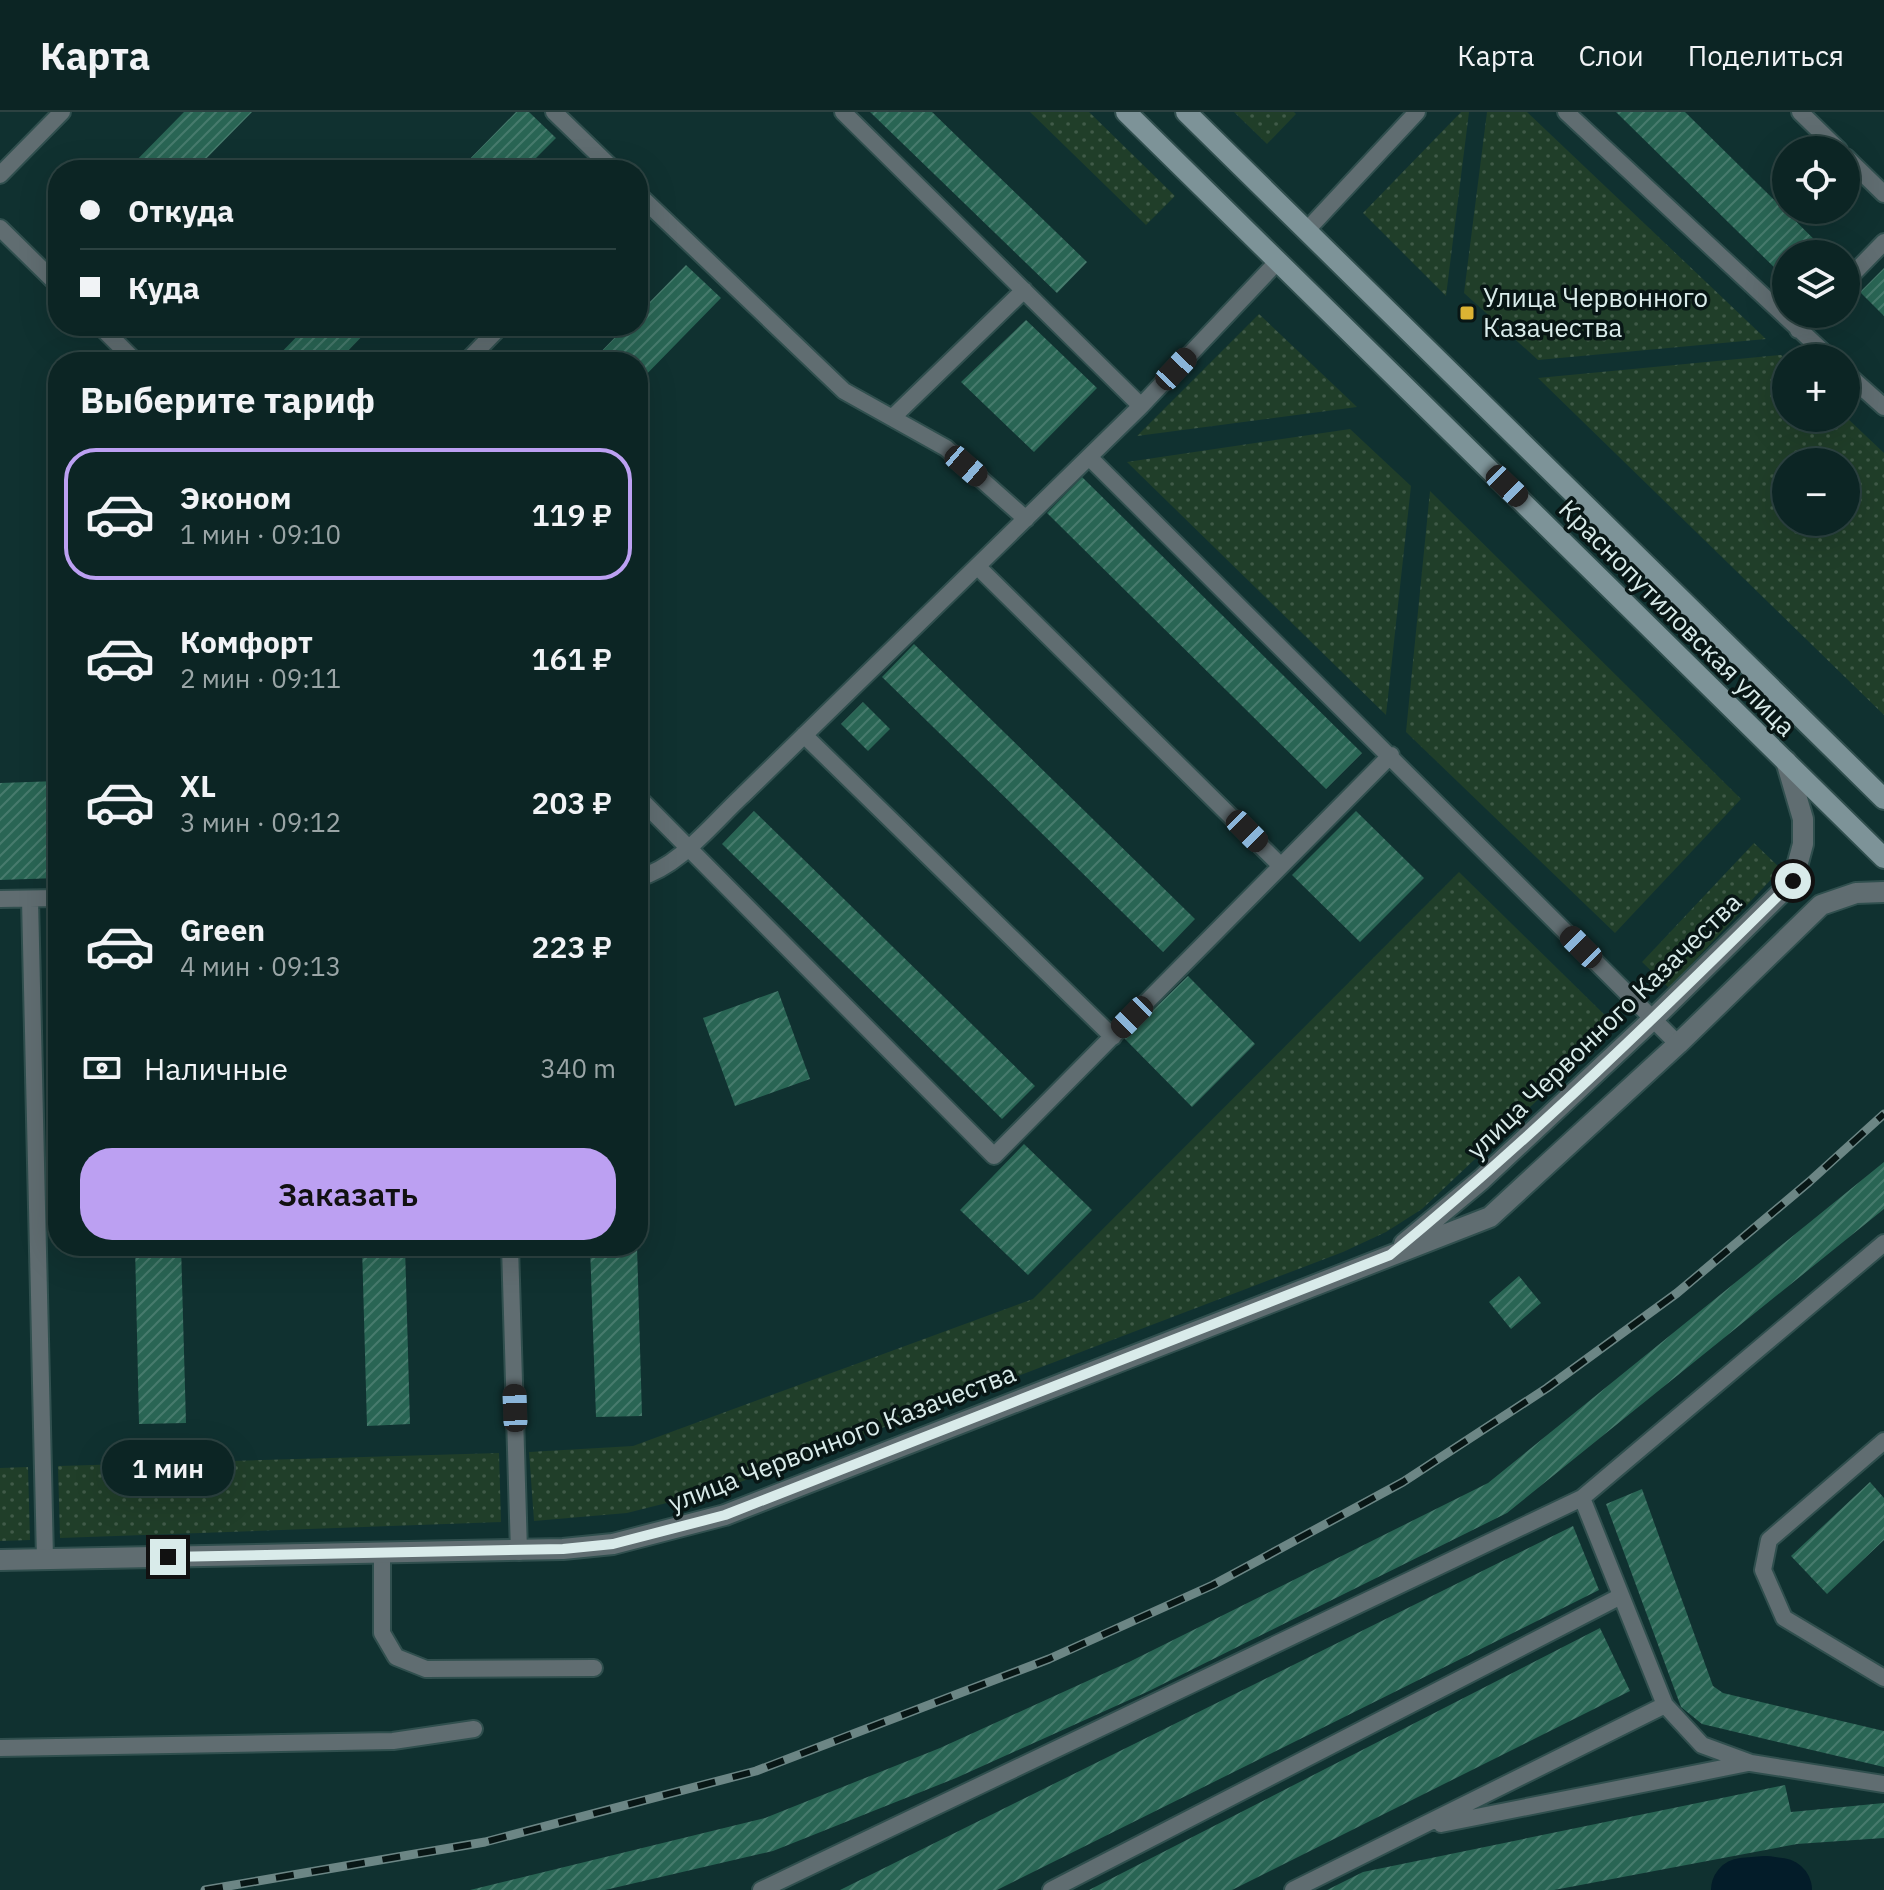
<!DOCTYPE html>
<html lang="ru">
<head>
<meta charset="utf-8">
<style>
  body { margin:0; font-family:"IBM Plex Sans",sans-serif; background:#1a3131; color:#f1f3f6; height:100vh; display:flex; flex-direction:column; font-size:30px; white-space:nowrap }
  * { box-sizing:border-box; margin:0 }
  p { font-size:26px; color:#9aa5a6 }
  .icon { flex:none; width:44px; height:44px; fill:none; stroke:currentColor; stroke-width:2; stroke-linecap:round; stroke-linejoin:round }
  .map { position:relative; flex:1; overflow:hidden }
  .panel { position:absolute; left:48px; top:240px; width:600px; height:904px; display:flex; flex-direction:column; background:#0c2524; border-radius:32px; box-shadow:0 8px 32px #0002,0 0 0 2px #2c4241 }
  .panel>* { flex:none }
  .guide { position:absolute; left:48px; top:48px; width:600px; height:176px; border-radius:32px; box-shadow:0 8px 32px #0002,0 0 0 2px #2c4241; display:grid; align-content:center; height:176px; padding:0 32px; background:#0c2524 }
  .fabs { position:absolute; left:1772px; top:24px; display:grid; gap:16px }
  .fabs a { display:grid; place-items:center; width:88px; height:88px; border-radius:50%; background:#0c2524; box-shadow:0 8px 32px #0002,0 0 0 2px #2c4241; font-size:40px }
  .end { position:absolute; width:36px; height:36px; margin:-18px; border:10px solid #d9ebea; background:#111; box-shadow:0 0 0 4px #111 }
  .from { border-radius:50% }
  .bubble { position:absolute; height:56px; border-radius:28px; background:#0c2524; box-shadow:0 8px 32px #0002,0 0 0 2px #2c4241; font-size:26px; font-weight:600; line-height:56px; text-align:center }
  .car { position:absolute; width:24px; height:48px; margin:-24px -12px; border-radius:10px; box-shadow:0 0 6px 2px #0007; background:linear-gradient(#222 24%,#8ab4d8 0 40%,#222 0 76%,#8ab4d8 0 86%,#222 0) }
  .guide b { display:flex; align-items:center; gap:28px; height:76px; font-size:30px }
  .guide b+b { border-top:2px solid #2c4241 }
  .guide i { width:20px; height:20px; background:#f1f3f6 }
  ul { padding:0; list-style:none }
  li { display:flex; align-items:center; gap:24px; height:132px; margin:0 16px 12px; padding:0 16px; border:4px solid transparent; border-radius:32px }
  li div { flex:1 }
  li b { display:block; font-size:30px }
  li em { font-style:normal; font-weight:600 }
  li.on { border-color:#bca0f2 }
  li>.icon { width:72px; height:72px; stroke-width:1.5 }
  h2 { padding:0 32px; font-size:36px; line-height:96px }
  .pay { display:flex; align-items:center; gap:20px; height:88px; padding:0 32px; font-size:30px }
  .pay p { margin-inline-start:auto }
  .primary-button { display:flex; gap:16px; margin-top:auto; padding:16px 32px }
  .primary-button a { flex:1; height:92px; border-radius:32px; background:#bca0f2; color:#111; font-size:32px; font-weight:600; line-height:92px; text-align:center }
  header { display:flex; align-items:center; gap:48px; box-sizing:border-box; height:112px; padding:0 40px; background:#0c2524; border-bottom:2px solid #2c4241 }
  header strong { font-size:38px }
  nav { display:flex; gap:44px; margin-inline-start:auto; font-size:28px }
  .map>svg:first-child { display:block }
</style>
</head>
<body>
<header>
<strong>Карта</strong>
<nav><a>Карта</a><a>Слои</a><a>Поделиться</a></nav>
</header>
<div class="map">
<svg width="1884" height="1778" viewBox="0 0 1884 1778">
  <defs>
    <pattern id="grass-dots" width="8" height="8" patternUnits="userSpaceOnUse" patternTransform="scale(2)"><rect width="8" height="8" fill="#203e29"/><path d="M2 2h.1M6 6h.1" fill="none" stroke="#405a48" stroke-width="1.8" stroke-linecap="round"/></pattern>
    <pattern id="building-hatch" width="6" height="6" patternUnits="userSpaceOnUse" patternTransform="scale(2)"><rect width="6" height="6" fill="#296554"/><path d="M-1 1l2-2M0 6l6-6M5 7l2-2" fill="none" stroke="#477b6d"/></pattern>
  </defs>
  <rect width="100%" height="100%" fill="#103130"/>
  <path fill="url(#grass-dots)" fill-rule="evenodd" d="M1030,0H1089L1175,84L1146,113Z
    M1234,0H1294L1296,2L1267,32Z
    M1461,0H1469L1446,184L1363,101Z
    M1487,0H1527L1766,227L1538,248L1464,181Z
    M1259,202L1357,295L1137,324Z
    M1781,243L1786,247V306L1846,305L1884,341V603L1538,266ZM1786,350H1846V410H1786Z
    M1350,317L1411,374L1386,603L1127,350Z
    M1430,379L1741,687L1615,821L1406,620Z
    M1754,731L1781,757L1669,876L1642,850Z
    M1459,760L1616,914L1422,1097L1386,1120L1343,1140L722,1377L627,1401L534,1409L529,1340L633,1334L1033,1187Z
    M499,1341L501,1410L60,1426L58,1354Z
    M28,1355L30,1428L0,1429V1356Z"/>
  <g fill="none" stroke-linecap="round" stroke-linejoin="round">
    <path stroke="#031c29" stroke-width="64" d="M1743,1778L1766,1776L1780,1778"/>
  </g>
  <path fill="url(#building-hatch)" d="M184,0H252L195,58H127Z
    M516,0H529L556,26L524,58H459Z
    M870,0H932L1087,150L1057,181Z
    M1616,0H1685L1829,142H1786V167Z
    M686,153L721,186L638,271V250H591L626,214H638V202Z
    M1884,156V204L1860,180Z
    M1026,208L1097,276L1034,340L961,270Z
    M307,214H372L337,250H272Z
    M1082,365L1362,641L1326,677L1047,401Z
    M58,525V549L46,538Z
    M914,532L1195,807L1163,840L882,565Z
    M863,590L890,617L868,639L841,612Z
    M58,669V766L0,768V671Z
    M754,699L1035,974L1002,1007L722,732Z
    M1356,699L1424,766L1360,830L1292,763Z
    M1188,864L1255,932L1192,995L1124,926Z
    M778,879L810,967L735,994L703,906Z
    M1024,1032L1092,1098L1028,1163L960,1098Z
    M1884,1050V1097L1507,1401L1147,1580L956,1666L773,1739L605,1778H470L765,1706L940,1636L1129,1550L1488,1371Z
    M135,1134H181L186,1311L139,1312Z
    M362,1134H405L410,1312L367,1314Z
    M590,1134H637L642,1304L596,1305Z
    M1519,1164L1541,1191L1511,1217L1489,1190Z
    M1870,1370L1884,1386V1428L1827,1482L1791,1444Z
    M1642,1377L1713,1574L1723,1581L1884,1619V1655L1702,1612L1681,1595L1606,1392Z
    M1573,1414L1599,1478L997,1778H840Z
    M1600,1516L1630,1579L1232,1778H1089Z
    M1785,1673L1791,1700L1884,1691V1726L1797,1732L1554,1778H1327L1363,1760Z"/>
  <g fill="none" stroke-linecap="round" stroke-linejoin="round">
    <g stroke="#304f4e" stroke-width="20">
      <path id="service" d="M554,0L614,58
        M843,0L1141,294
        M1566,0L1830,246
        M1800,0L1839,38
        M1846,45L1884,82
        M0,63L62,0
        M638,82L844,279L946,336L1026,407
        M0,116L58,173
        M1307,118L1417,0
        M1846,169L1884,130
        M100,214L136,250
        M1798,218L1813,202
        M466,250L501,214
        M1846,261L1884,295
        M892,306L1024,178
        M1089,345L1678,932
        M978,455L1281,754
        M804,623L1113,925
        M638,685L994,1044L1391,643
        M638,766C679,755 712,712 742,684L1141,294L1278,149
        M0,787L58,786
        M30,787L45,1447
        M510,1134L519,1440
        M1884,1329L1769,1428L1763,1458L1784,1506L1884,1566
        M1582,1386L1884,1131
        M382,1441V1521L396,1545L426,1557L594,1556
        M0,1636L393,1629L474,1617
        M1441,1712L1748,1651
        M761,1778L1582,1386L1665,1593L1702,1633L1751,1651L1884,1672
        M1051,1778L1621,1484
        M1293,1778L1665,1593"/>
    </g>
    <g stroke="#304f4e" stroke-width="24">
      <path id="minor" d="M1404,1132L1481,1068L1653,907L1793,769L1803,732V707L1786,649
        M0,1448L563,1437L613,1432L725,1403L1490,1105L1678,932L1821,793L1856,781L1884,780"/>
    </g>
    <g stroke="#304f4e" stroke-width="24">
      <path id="secondary" d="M1126,0L1884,746
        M1186,0L1884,687"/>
    </g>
    <use href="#service" stroke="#606d71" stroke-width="16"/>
    <use href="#minor" stroke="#606d71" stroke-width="20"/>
    <use href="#secondary" stroke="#7d9398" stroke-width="20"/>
    <g stroke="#6c8685" stroke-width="9">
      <path id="rail" d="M205,1778L485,1730L756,1659L1049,1547L1213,1473L1403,1370L1547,1276L1677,1181L1809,1070L1884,1002"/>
    </g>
    <use href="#rail" stroke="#081615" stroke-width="6" stroke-dasharray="18" stroke-linecap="butt"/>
  </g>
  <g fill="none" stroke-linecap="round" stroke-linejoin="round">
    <path stroke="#d9ebea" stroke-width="10" d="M168,1445L563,1437L613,1432L725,1403L1390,1143C1532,1026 1663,898 1793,769"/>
  </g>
  <rect fill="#dbb333" stroke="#081615" stroke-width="3" x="1459" y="193" width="16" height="16" rx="4"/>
  <g text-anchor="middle" stroke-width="7" stroke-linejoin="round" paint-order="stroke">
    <g font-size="26" fill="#d9ebea" stroke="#081615" text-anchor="start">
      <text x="1483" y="195">Улица Червонного<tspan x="1483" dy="30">Казачества</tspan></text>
    </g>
    <g font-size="26" fill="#d9ebea" stroke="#081615">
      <text transform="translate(1677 506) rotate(45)" y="9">Краснопутиловская улица</text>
      <text transform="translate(1604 914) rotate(-44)" y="9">улица Червонного Казачества</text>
      <text transform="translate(842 1326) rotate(-21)" y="9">улица Червонного Казачества</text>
    </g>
  </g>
</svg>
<div class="fabs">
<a><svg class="icon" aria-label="locate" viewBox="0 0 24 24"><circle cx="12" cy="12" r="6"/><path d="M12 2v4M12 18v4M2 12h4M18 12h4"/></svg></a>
<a><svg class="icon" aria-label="layers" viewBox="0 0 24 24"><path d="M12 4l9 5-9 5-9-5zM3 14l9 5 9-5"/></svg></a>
<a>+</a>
<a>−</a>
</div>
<i class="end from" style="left:1793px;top:769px"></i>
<i class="end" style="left:168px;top:1445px"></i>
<div class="bubble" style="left:102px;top:1328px;width:132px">1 мин</div>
<i class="car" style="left:1176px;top:257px;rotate:43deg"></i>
<i class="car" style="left:966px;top:354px;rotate:131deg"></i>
<i class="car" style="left:1507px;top:374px;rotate:134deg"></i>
<i class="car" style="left:1247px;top:719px;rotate:135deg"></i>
<i class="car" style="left:1581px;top:835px;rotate:315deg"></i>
<i class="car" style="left:1132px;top:905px;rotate:225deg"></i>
<i class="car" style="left:515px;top:1296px;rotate:358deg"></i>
<div class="guide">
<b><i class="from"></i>Откуда</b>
<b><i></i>Куда</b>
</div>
<section class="panel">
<h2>Выберите тариф</h2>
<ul>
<li class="on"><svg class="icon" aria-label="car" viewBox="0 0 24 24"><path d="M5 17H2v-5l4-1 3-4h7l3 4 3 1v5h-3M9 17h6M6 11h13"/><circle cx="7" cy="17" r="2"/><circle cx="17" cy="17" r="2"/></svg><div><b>Эконом</b><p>1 мин · 09:10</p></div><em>119 ₽</em></li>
<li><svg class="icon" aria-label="car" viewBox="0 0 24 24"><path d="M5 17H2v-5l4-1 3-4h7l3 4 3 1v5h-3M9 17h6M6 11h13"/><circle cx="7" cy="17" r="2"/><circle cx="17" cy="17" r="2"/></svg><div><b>Комфорт</b><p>2 мин · 09:11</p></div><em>161 ₽</em></li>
<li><svg class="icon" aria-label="car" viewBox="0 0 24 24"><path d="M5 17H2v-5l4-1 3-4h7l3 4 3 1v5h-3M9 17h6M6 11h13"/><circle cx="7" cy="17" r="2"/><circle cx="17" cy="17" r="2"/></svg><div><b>XL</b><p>3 мин · 09:12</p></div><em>203 ₽</em></li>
<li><svg class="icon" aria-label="car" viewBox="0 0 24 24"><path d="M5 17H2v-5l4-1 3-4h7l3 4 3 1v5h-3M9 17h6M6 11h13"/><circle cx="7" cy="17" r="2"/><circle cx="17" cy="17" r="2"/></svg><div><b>Green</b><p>4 мин · 09:13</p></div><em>223 ₽</em></li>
</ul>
<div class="pay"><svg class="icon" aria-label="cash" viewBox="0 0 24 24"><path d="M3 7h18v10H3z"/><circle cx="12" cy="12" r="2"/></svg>Наличные<p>340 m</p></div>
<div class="primary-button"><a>Заказать</a></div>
</section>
</div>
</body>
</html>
